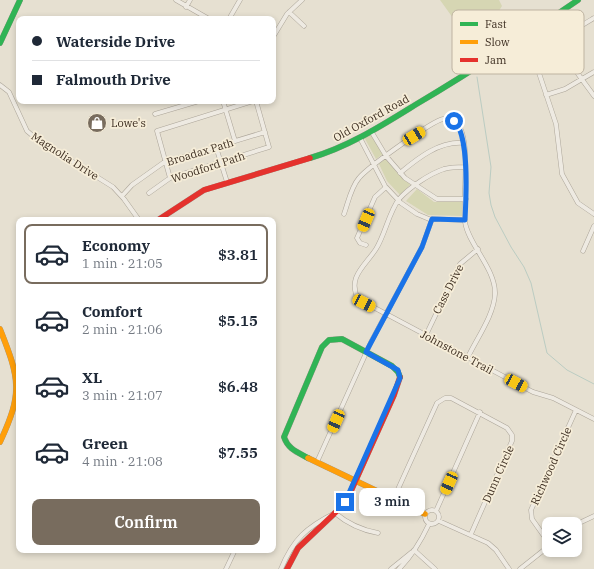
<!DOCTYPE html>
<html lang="en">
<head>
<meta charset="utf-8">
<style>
  body { margin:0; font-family:"IBM Plex Serif",serif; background:#f6f6f7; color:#1f2937; height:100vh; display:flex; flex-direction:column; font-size:15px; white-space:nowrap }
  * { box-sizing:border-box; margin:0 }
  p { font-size:13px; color:#747a83 }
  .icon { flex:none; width:22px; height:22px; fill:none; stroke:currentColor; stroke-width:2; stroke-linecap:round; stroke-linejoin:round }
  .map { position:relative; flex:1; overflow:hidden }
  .details { position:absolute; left:16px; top:217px; width:260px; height:336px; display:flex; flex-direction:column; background:#fff; border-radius:8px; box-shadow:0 2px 6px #0003 }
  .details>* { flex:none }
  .hud { position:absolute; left:16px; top:16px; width:260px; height:88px; border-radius:8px; box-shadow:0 2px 6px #0003; display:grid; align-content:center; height:88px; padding:0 16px; background:#fff }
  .tools { position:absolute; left:542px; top:517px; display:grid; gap:8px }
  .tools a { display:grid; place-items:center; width:40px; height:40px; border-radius:8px; background:#fff; box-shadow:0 2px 6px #0003; font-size:20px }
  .end { position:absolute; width:18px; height:18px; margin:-9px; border:5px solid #1a73e8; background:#fff; box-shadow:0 0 0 2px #fff }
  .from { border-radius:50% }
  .bubble { position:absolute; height:28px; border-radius:8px; background:#fff; box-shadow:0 2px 6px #0003; font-size:13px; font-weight:600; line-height:28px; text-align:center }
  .car { position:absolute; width:12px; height:24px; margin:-12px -6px; border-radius:5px; box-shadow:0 0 3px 1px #0007; background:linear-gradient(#f5c518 24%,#345 0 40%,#f5c518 0 76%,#345 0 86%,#f5c518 0) }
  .hud b { display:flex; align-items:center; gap:14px; height:38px; font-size:15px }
  .hud b+b { border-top:1px solid #e0e1e3 }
  .hud i { width:10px; height:10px; background:#1f2937 }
  ul { padding:7px 0 0; list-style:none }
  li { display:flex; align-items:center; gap:12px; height:60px; margin:0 8px 6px; padding:0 8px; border:2px solid transparent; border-radius:8px }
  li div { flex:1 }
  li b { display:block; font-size:15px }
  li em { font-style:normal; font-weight:600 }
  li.current { border-color:#786c5e }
  li>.icon { width:36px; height:36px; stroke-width:1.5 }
  .action { display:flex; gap:8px; margin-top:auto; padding:8px 16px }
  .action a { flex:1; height:46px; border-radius:8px; background:#786c5e; color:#fff; font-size:16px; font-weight:600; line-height:46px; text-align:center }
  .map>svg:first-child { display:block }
</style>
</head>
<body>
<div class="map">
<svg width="594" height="569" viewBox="0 0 594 569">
  <rect width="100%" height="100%" fill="#e6e0d1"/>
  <path fill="#d6d6b3" d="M440,0H499L502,6L495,17L478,27L453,18Z
    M371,133L383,154L376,159L364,137Z
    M385,158L398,174L411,184L400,195L387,181L379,164Z
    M417,189L434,202H463L462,216L428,215L406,201Z"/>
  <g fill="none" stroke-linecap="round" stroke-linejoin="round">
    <path stroke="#bbccc2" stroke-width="1" d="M477,77L491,167L489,193L491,205L495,217L511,247L524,267L531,283L547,353L567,370L594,384"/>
    <g stroke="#aca599" stroke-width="5">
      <path id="street" d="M176,0L209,19
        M186,7L190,0
        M289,12L304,26
        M594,18C584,24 571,31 565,41C558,52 587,85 594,96
        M229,19L240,0
        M524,36L532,52L556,124L562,174L578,203L594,214
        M273,37L287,14L302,0
        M0,85L9,92L27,131L38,140L113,187L124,199L139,220
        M546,95L565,89L594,72
        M223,101L235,141
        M155,114L199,101
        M371,131L386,156L405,178L437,199H466
        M360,138L385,186L401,203L417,214L429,219L465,220
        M216,147L227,182
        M465,167C459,167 451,167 444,169C429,174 410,187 399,199C389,212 385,235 376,249C365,266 347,277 358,299L533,392L553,398L594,419
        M400,173C418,158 439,141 464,143
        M170,178L157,131L253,101
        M149,193L170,178L269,147L256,101
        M122,196L132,185L163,163L265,132
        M344,214C348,203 351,187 359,178C368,167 432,121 443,119C448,119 454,120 457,123C472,140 462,199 465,222C468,244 496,269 495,294C494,315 477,338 468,357
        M366,245L360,243L357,238L375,197L386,187
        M583,251L594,226
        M426,335L460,264L478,249
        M317,462L371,342L422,247L432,219
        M394,498L437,403L445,398H451L507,428L512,435V441L471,534
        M425 517a7 7 0 1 1 14 0a7 7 0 1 1-14 0Z
        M436,511L480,412
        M439,521L488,543L496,550L509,569
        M575,525L594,516
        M549,543L532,519L531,510L576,410
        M414,550L435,569
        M226,569L235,550
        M281,569C293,539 307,527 335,513C348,524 361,530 378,533
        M391,569L412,552
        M399,569C412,556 421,541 429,524
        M520,569L549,546"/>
    </g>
    <g stroke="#9c9489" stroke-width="6">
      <path id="fast" d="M0,43L20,0
        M310,158C348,147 381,126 415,105C471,72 524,37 578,0
        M308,458C297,452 288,449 284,437L322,347L329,340L342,339L392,366L398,372L400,377"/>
    </g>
    <g stroke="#9c9489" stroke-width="6">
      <path id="slow" d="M0,329C20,379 23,393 0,442
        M308,458L425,514"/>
    </g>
    <g stroke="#9c9489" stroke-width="6">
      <path id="jam" d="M158,220L204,190L310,158
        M287,569L298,548L337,511L350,493L394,395L400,377"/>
    </g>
    <use href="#street" stroke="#eeeae2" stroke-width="4"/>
    <use href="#fast" stroke="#30b455" stroke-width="5.5"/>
    <use href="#slow" stroke="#ff9f0a" stroke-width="5.5"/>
    <use href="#jam" stroke="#e5322d" stroke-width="5.5"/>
  </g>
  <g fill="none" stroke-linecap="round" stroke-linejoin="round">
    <path stroke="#1a73e8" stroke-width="5" d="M345,502L400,378L398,370L366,352L422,247L432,219L465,220C466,199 470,135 454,121"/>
  </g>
  <defs>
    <g id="shop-disc" transform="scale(1)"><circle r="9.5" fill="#786c5e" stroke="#f6edd8"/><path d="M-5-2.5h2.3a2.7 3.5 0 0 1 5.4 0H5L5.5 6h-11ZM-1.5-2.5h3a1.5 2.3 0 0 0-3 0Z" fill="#fff"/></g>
  </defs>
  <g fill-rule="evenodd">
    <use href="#shop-disc" x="97" y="123"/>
  </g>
  <g text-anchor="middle" stroke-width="3.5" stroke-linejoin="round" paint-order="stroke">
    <g font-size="11" fill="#3c2d20" stroke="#f6edd8">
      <text transform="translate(371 118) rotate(-29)" y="4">Old Oxford Road</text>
      <text transform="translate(200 152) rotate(-17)" y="4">Broadax Path</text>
      <text transform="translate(65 156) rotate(33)" y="4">Magnolia Drive</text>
      <text transform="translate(208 167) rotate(-18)" y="4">Woodford Path</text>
      <text transform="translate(448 289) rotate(-63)" y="4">Cass Drive</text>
      <text transform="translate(457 352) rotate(28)" y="4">Johnstone Trail</text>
      <text transform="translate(551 466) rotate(-66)" y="4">Richwood Circle</text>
      <text transform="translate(498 474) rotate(-66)" y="4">Dunn Circle</text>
    </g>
    <g font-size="11" fill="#3c2d20" stroke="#f6edd8" text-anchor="start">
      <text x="111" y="127">Lowe's</text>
    </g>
  </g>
  <rect x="452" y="10" width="132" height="64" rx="6" fill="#f6edd8" stroke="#beb3a1" stroke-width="1"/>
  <rect x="460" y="22" width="18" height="4" fill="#30b455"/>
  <rect x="460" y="40" width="18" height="4" fill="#ff9f0a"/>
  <rect x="460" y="58" width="18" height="4" fill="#e5322d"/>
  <g font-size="11" fill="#3c2d20">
    <text x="485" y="28">Fast</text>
    <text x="485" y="46">Slow</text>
    <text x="485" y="64">Jam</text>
  </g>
</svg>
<div class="tools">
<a><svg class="icon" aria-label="layers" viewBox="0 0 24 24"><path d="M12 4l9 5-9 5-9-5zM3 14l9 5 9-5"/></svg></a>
</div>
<i class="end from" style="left:454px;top:121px"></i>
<i class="end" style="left:345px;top:502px"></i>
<div class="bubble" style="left:359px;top:488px;width:66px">3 min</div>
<i class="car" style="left:414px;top:136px;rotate:59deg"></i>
<i class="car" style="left:366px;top:220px;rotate:203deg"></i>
<i class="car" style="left:364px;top:303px;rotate:117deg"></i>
<i class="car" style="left:516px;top:383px;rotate:118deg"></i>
<i class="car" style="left:336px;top:421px;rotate:204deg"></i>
<i class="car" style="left:449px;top:483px;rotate:204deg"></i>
<div class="hud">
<b><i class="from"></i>Waterside Drive</b>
<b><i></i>Falmouth Drive</b>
</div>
<section class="details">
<ul>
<li class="current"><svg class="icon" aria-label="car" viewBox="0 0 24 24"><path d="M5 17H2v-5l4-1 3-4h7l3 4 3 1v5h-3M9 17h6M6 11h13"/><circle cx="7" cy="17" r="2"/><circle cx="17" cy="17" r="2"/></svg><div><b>Economy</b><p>1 min · 21:05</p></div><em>$3.81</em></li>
<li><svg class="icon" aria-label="car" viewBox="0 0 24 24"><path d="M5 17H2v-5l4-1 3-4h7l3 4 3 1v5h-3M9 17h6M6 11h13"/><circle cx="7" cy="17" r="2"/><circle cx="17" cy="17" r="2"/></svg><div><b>Comfort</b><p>2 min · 21:06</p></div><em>$5.15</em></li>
<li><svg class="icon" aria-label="car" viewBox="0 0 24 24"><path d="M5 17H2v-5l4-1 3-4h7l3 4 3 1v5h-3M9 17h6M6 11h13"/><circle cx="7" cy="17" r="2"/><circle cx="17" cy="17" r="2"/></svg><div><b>XL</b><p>3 min · 21:07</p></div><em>$6.48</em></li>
<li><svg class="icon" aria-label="car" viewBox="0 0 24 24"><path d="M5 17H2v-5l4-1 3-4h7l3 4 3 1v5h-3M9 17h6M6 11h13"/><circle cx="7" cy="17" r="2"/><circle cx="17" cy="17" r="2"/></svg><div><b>Green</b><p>4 min · 21:08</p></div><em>$7.55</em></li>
</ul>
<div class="action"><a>Confirm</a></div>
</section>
</div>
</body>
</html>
